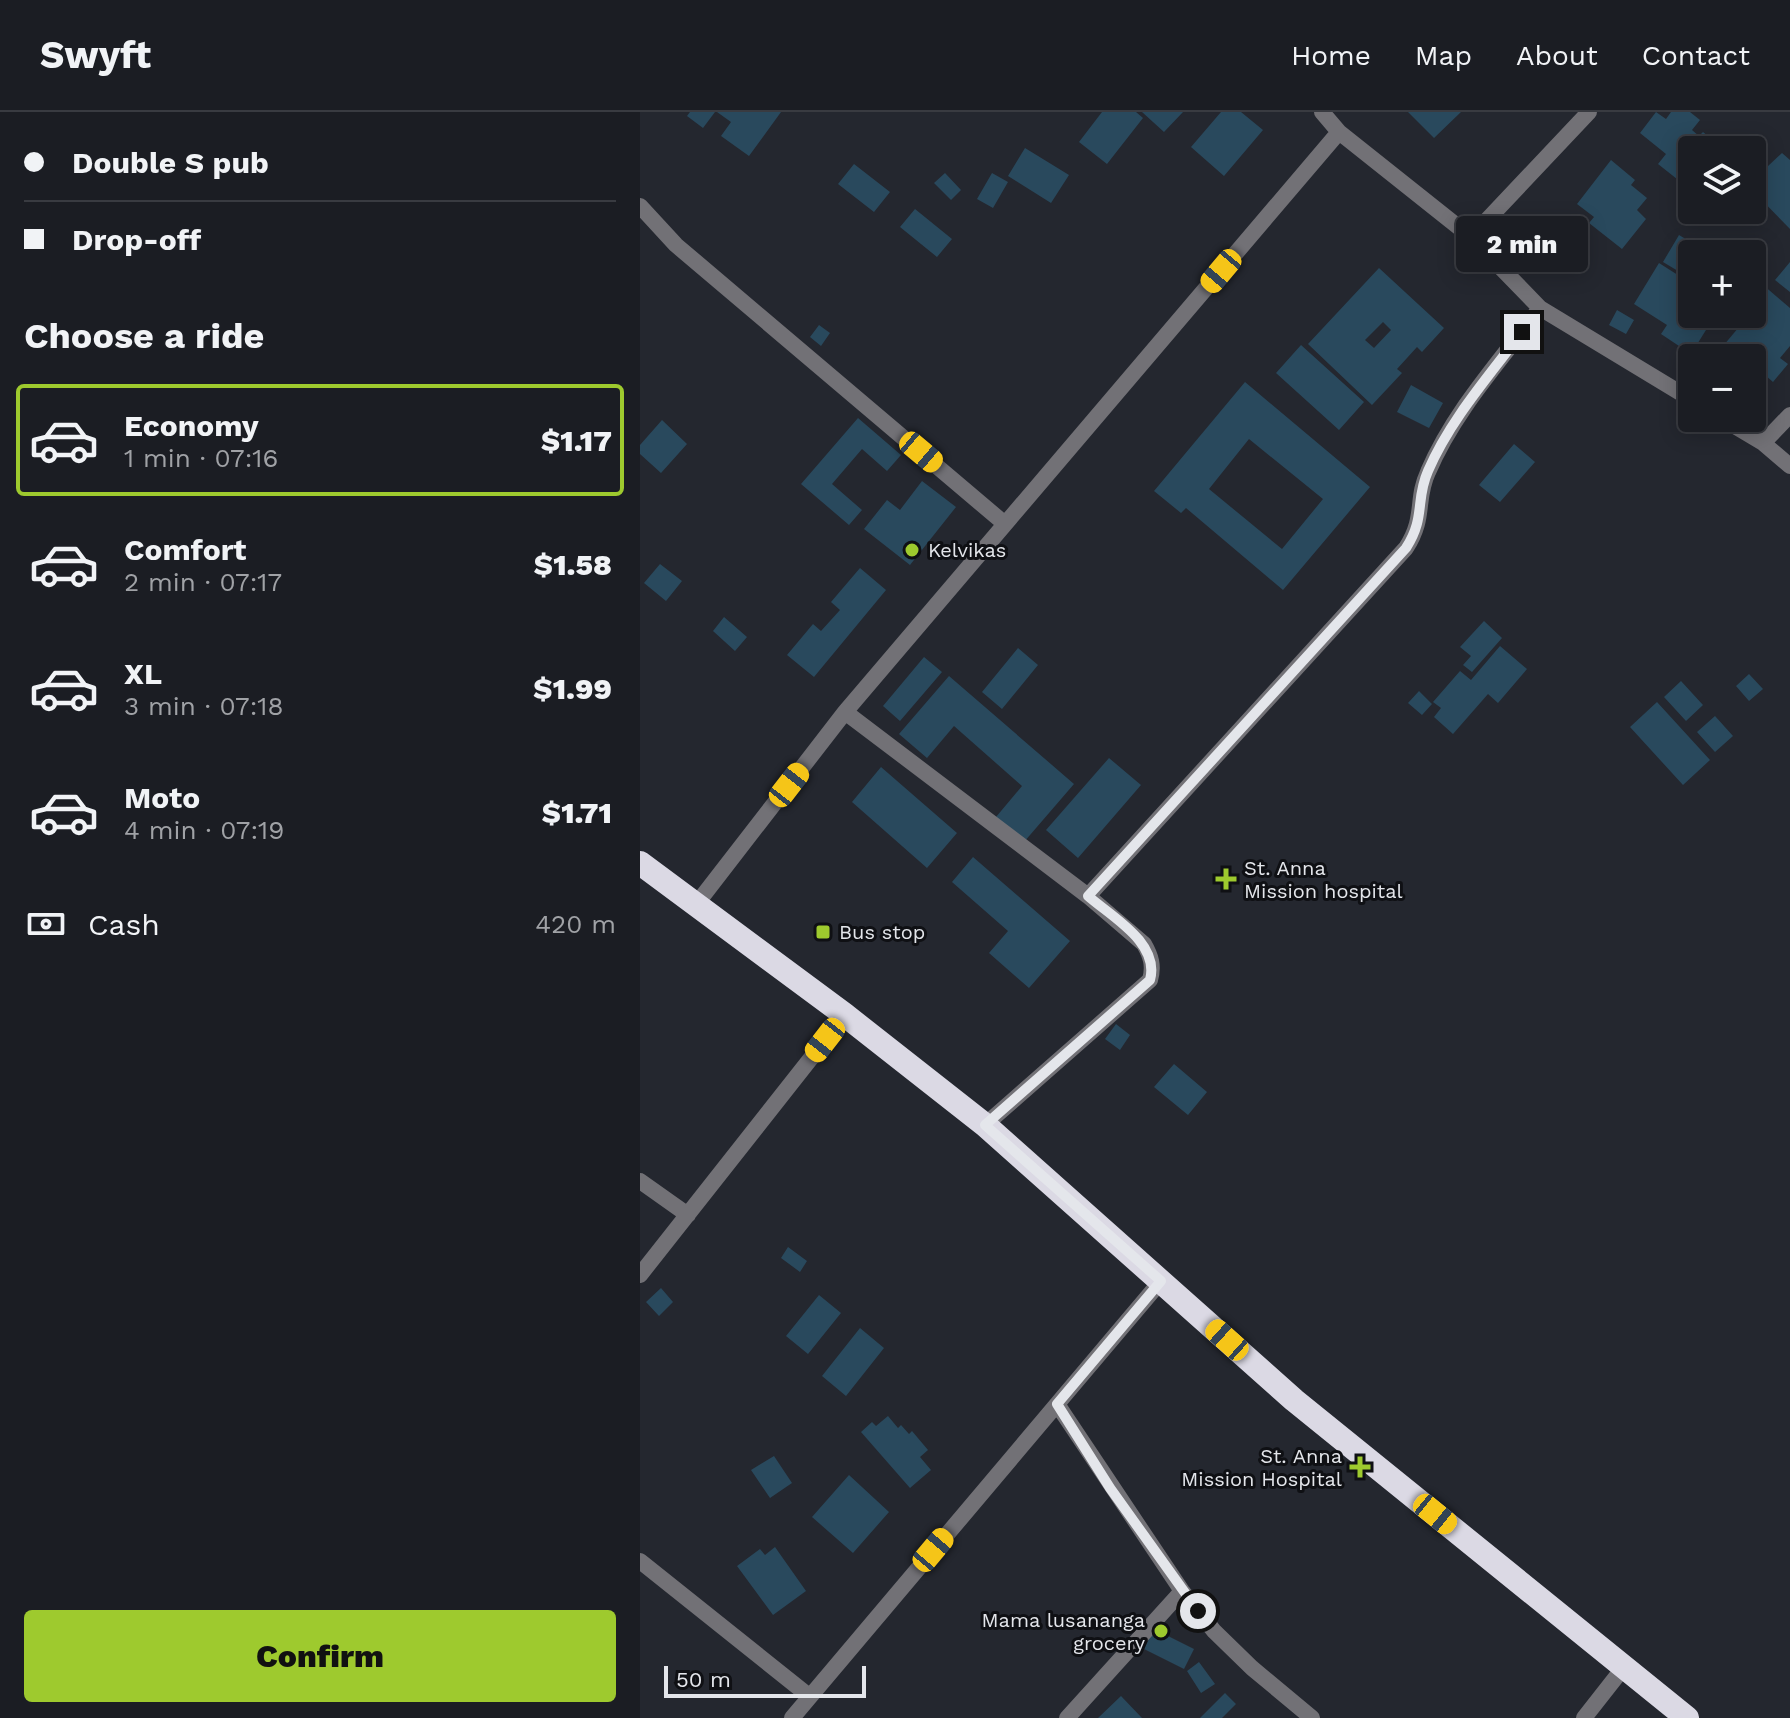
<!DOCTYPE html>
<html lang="en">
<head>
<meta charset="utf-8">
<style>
  body { margin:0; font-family:"Work Sans",sans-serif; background:#282a30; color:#f1f3f6; height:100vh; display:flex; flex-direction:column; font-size:30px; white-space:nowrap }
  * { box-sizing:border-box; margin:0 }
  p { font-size:26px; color:#a0a2a6 }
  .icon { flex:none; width:44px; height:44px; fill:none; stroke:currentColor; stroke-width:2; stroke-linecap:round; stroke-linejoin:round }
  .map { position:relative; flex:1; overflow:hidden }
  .drawer { display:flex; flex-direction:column; background:#1b1d23; width:640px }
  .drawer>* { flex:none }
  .top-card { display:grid; align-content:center; height:176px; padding:0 24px; background:#1b1d23 }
  .buttons { position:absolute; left:1038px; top:24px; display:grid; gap:16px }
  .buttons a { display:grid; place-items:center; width:88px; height:88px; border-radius:8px; background:#1b1d23; box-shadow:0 4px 20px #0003,0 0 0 2px #393b41; font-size:40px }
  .scale { position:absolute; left:24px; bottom:20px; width:202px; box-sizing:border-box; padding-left:8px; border:4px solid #e4e6eb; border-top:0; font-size:22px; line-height:28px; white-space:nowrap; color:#e4e6eb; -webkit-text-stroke:6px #0f1014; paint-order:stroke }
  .end { position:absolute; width:36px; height:36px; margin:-18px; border:10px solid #e4e6eb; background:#111; box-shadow:0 0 0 4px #111 }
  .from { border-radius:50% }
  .bubble { position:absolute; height:56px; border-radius:8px; background:#1b1d23; box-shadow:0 4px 20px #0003,0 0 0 2px #393b41; font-size:26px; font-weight:800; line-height:56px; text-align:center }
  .car { position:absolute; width:24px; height:48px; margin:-24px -12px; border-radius:10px; box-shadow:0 0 6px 2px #0007; background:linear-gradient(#f5c518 24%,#345 0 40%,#f5c518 0 76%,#345 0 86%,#f5c518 0) }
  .top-card b { display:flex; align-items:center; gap:28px; height:76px; font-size:30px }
  .top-card b+b { border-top:2px solid #393b41 }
  .top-card i { width:20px; height:20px; background:#f1f3f6 }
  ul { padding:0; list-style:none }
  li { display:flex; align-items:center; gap:24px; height:112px; margin:0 16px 12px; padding:0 8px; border:4px solid transparent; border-radius:8px }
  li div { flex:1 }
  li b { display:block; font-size:30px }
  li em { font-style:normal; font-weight:800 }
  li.active { border-color:#9eca2e }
  li>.icon { width:72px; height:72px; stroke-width:1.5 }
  h2 { padding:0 24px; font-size:36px; line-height:96px }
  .pay { display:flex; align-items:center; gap:20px; height:88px; padding:0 24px; font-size:30px }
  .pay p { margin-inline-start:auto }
  .primary-button { display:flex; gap:16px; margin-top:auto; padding:16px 24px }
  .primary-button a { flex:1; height:92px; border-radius:8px; background:#9eca2e; color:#111; font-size:32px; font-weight:800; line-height:92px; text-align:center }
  header { display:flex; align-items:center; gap:48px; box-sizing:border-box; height:112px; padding:0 40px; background:#1b1d23; border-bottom:2px solid #393b41 }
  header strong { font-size:38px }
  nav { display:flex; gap:44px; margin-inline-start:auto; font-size:28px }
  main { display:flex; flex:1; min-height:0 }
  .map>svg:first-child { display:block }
</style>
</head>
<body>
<header>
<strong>Swyft</strong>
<nav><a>Home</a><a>Map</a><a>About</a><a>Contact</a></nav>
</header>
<main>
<section class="drawer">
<div class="top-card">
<b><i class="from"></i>Double S pub</b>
<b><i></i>Drop-off</b>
</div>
<h2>Choose a ride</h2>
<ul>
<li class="active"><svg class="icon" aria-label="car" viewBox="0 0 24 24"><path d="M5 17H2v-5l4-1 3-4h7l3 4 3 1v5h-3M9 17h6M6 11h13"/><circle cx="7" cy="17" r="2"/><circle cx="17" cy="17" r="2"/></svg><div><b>Economy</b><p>1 min · 07:16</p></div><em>$1.17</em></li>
<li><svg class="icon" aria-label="car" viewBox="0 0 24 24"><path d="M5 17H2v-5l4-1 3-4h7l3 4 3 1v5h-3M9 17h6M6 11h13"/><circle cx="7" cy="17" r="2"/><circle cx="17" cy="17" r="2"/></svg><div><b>Comfort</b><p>2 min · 07:17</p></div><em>$1.58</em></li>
<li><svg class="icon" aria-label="car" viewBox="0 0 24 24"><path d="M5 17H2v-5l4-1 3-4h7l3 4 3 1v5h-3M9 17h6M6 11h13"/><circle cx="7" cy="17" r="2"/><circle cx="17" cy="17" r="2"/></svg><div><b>XL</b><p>3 min · 07:18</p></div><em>$1.99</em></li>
<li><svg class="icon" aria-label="car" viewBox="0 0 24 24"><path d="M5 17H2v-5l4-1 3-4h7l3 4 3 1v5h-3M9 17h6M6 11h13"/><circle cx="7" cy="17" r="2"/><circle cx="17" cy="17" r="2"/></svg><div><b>Moto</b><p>4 min · 07:19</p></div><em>$1.71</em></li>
</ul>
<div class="pay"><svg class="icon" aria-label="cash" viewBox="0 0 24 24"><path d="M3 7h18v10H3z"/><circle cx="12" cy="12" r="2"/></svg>Cash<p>420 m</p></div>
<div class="primary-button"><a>Confirm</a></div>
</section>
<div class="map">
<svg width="1150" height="1606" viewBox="0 0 1150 1606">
  <rect width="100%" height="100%" fill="#24272f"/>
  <path fill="#29495d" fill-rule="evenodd" d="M50,0H75L63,16L47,4Z
    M77,0H141L109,44L81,24L91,10Z
    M462,0H496L503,6L467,52L439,30Z
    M502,0H543L524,20Z
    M581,0H601L623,18L584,64L551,35Z
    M768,0H821L794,26Z
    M1016,0L1026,7L1031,0H1050L1060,8L1052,18L1059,24L1063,20L1080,34L1077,38H1052V63L1050,62L1042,71L1018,52L1026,42L1000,21Z
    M385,36L429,63L411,91L368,64Z
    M1142,41L1150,48V117L1112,78V63L1124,51L1127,55Z
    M971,48L995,68L991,73L1007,86L997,98L1006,107L982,137L949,111L954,105L937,92Z
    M214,52L250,80L234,100L198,72Z
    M305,61L321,78L311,88L294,71Z
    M352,61L368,70L353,96L337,87Z
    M275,97L312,127L297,145L260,115Z
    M1039,123L1059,135L1052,142L1043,162L1023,150Z
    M1150,150V180L1135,168Z
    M1019,151L1052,172V202H1076L1051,242L1021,222L1027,213L994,192Z
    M739,156L804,216L782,240L777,235L757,257L762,261L732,293L668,232ZM743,210L751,218L734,236L725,228Z
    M1122,172L1150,196V234L1140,246L1148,252L1133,270L1125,263L1112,280V246H1073L1104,209L1095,202H1112V184Z
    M977,198L994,208L986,222L969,213Z
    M179,213L190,221L181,234L170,225Z
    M661,233L724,290L699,318L636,261Z
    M605,270L730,375L643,478L546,396L541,401L514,379ZM609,327L683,387L642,437L569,377Z
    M771,273L803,291L789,316L757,300Z
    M218,306L261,343L247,359L222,337L192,372L222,398L209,413L161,372Z
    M22,308L47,332L21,361L0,342V333Z
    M874,332L895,350L860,390L839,373Z
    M282,369L316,395L270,453L224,417L247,388L260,398Z
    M20,452L42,469L26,489L4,471Z
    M220,456L246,478L174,565L147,543L173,512L181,519L200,498L191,490Z
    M84,505L107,525L95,539L73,519Z
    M844,509L862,526L832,560L823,553L831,544L820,535Z
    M860,534L887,557L858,591L848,582L813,622L794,605L801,596L793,590L820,559L831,568Z
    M378,536L398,553L362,597L342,580Z
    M284,545L302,560L260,609L243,594Z
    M1109,562L1123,577L1109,589L1096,574Z
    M309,564L434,672L384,730L356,705L382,674L314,614L287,646L259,622Z
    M1041,569L1063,593L1046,609L1024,585Z
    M779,579L792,592L782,603L768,591Z
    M1017,590L1070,648L1043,673L990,615Z
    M1075,604L1093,624L1075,640L1057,620Z
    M469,646L501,673L438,746L406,718Z
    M241,655L317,721L287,756L212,690Z
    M333,745L430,829L389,876L349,841L368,819L312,770Z
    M476,912L490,923L480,938L465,927Z
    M534,952L567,980L548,1003L514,975Z
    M148,1135L167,1149L160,1160L141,1146Z
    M21,1176L33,1190L19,1204L6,1190Z
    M179,1183L201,1201L168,1242L146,1224Z
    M220,1216L244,1236L206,1284L182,1264Z
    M248,1304L258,1316L261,1313L269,1322L272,1319L288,1338L280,1345L291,1358L270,1376L221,1320L232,1310L236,1314Z
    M134,1344L152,1371L130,1386L111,1358Z
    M209,1363L249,1400L213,1441L172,1405Z
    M135,1435L166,1479L133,1503L97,1454L120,1437L125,1443Z
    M514,1517L554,1537L544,1557L504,1537Z
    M559,1550L575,1572L561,1581L547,1559Z
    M585,1581L596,1592L582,1606H560Z
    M481,1584L502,1606H458Z"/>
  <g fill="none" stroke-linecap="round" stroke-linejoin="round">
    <path stroke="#727176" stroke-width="16" d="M682,0L699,20L831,125L900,196L1052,288
      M0,94L36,133L365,412
      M831,125L949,0
      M1081,306L1123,331L1150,354
      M1123,331L1150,303
      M205,600L448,784L504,832C511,844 514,854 510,868L345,1013
      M448,784L766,436C786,405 775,388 788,360C814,299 861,248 900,196
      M55,794L205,600L699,20
      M0,1069L48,1103
      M0,1163L205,903
      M417,1292L542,1479L574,1519L612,1556L672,1606
      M0,1449L169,1584
      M152,1606L521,1169
      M427,1606L542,1479
      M944,1606L984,1555"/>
    <path stroke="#dbd9e4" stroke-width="24" d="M0,751L205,903L345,1013L654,1288L1047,1606"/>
  </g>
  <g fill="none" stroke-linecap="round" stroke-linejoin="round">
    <path stroke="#e4e6eb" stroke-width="10" d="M558,1499L470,1376L417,1292L521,1169L345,1013L510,868C520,831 472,805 448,784L766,436C786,405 775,388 788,359C810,308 849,264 882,220"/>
  </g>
  <g fill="#9eca2e" stroke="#0f1014" stroke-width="3">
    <circle cx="272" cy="438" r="8"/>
    <path d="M582 755h8v8h8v8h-8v8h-8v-8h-8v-8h8z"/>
    <rect x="175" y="812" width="16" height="16" rx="4"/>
    <path d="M716 1343h8v8h8v8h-8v8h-8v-8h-8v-8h8z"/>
    <circle cx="521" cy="1519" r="8"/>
  </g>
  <g text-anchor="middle" stroke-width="6" stroke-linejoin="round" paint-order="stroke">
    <g font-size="20" fill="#e4e6eb" stroke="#0f1014" text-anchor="start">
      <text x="288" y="445">Kelvikas</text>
      <text x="604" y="763">St. Anna<tspan x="604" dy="23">Mission hospital</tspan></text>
      <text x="199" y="827">Bus stop</text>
      <text x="702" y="1351" text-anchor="end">St. Anna<tspan x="702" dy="23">Mission Hospital</tspan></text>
      <text x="505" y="1515" text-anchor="end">Mama lusananga<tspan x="505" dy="23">grocery</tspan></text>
    </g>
  </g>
</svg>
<div class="buttons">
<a><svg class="icon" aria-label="layers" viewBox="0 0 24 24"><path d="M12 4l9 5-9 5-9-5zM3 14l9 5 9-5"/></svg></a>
<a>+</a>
<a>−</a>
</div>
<div class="scale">50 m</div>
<i class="end from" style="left:558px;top:1499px"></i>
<i class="end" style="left:882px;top:220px"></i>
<div class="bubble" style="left:816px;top:104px;width:132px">2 min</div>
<i class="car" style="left:581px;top:159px;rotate:220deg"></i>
<i class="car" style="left:281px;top:340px;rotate:130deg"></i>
<i class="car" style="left:149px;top:673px;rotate:38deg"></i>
<i class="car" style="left:185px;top:928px;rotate:218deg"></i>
<i class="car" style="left:587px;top:1228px;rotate:312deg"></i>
<i class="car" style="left:795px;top:1402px;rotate:129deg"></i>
<i class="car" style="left:293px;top:1438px;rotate:40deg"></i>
</div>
</main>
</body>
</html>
